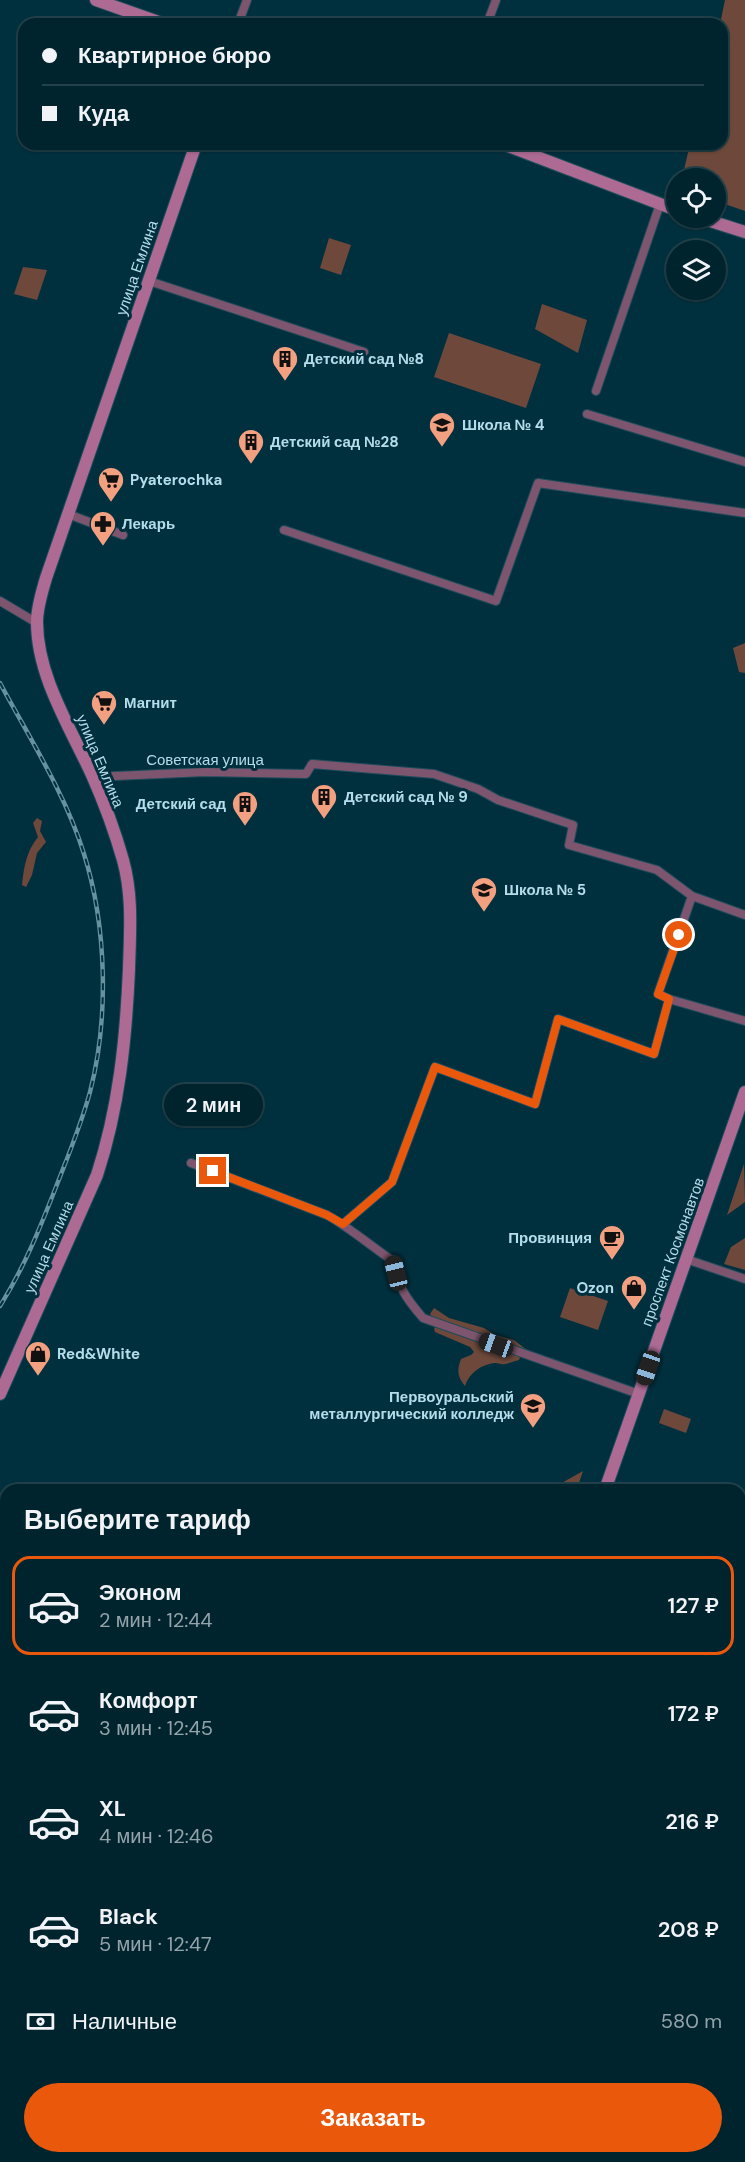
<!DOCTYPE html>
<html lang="ru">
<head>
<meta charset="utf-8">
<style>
  body { margin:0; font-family:"DM Sans",sans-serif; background:#0e303a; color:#f1f3f6; height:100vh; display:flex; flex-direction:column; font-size:22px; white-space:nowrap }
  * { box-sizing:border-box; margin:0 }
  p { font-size:20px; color:#95a4aa }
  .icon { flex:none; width:33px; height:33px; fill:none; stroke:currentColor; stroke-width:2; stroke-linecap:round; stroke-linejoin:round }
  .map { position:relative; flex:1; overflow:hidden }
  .side { position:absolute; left:0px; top:1484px; width:746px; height:680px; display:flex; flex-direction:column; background:#00242e; border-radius:18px 18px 0 0; box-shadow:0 2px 4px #0004,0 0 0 2px #22414a }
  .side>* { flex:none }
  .hud { position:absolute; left:18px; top:18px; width:710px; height:132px; border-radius:18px; box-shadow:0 2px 4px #0004,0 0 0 2px #22414a; display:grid; align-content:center; height:132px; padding:0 24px; background:#00242e }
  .tools { position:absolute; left:666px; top:168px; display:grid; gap:12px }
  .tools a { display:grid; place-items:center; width:60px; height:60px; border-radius:50%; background:#00242e; box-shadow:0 2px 4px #0004,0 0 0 2px #22414a; font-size:30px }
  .end { position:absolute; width:27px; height:27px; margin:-14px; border:8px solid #ea580c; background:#fff; box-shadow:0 0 0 3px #fff }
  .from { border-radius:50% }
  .bubble { position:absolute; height:42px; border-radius:21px; background:#00242e; box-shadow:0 2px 4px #0004,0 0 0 2px #22414a; font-size:20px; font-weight:600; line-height:42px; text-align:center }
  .car { position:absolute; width:18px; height:36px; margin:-18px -9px; border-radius:8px; box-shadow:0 0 4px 2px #0007; background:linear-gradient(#222 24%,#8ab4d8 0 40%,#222 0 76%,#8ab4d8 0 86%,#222 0) }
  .hud b { display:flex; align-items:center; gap:21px; height:57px; font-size:22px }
  .hud b+b { border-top:2px solid #22414a }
  .hud i { width:15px; height:15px; background:#f1f3f6 }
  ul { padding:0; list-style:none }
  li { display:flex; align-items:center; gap:18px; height:99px; margin:0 12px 9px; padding:0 12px; border:3px solid transparent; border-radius:18px }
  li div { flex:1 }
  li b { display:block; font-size:22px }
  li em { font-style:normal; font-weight:600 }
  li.current { border-color:#ea580c }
  li>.icon { width:54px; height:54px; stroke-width:1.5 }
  h2 { padding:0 24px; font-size:27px; line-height:72px }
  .pay { display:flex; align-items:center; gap:15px; height:66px; padding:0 24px; font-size:22px }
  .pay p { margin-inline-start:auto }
  .cta { display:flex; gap:12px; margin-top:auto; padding:12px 24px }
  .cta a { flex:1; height:69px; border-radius:36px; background:#ea580c; color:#fff; font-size:24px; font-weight:600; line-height:69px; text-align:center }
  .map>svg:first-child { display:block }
</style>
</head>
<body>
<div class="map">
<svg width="745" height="2162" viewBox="0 0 745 2162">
  <rect width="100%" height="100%" fill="#00303e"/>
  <path fill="#6e493b" d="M725,0H745V211L716,201V178H677L684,170L690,144H722V24H720Z
    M329,238L351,245L341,275L320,268Z
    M23,267L47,270L37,300L14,294Z
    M542,304L587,320L578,353L535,329Z
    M449,333L541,364L526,408L434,377Z
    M745,643V673L739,672L733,648Z
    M37,818L42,821L40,831L46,842L37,853L32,875L26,887L22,885C24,867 26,852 38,837L33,823Z
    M744,1164L745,1202L727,1215Z
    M745,1238V1270L724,1264L731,1247Z
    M570,1288L608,1301L598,1330L560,1317Z
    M434,1308L449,1318L484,1328L495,1335L514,1340L527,1350L435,1320L430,1314Z
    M436,1326L517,1354L520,1357L519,1360C514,1361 510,1363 505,1364C501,1365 500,1363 495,1363C482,1364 469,1373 465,1386C457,1376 457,1370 461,1359L471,1355L474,1352L470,1347L435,1332L434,1328Z
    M664,1409L691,1419L686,1433L659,1423Z
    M583,1471L577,1489H551Z
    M6,1728V2055L0,2034V1732Z
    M740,1728L745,1730V1884L740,1881Z
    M740,1904L745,1915V2162H290V2157H740Z
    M6,2149V2157H285L284,2162H0Z"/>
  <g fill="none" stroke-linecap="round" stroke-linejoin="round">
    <g stroke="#1d4c5a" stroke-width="10">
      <path id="street" d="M238,24L247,0
        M487,24L496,0
        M149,281L364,352
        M596,391L660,204
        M587,414L745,462
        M68,514L123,535
        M284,530L496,601L538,483L745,513
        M0,601L37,623
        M93,777L205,772L306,774L312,764L434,774L478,789L498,800L573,825L569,845L657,870L692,896L745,915
        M669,999L658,994L692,896
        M191,1163L327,1215C350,1228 371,1246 393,1261C400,1289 404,1296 423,1318L639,1394
        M343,1224L392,1182L435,1067L535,1104L558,1019L654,1054L669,999L745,1021
        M686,1259L745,1279
        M740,1554L745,1536
        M6,2068C0,2082 3,2097 6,2112
        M740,2105L745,2107
        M0,2158L6,2136"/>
    </g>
    <g stroke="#1d4c5a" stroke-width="14">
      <path id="secondary" d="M96,0L164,24
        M503,144L676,210
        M701,218L745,232
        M0,1394L97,1175C119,1108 126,1039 129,969C130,932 133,896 123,860C115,832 104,802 92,775C70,727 37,676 37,622C37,607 42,592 46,578L196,144
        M605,1490L745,1092
        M0,1570L6,1571
        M740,1678L745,1680"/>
    </g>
    <use href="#street" stroke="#7e556e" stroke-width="8"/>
    <use href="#secondary" stroke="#ad6b94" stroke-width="12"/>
    <g stroke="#66919f" stroke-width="4.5">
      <path id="rail" d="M0,683C29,737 66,795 84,854C107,927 109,1019 90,1092C81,1125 68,1156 56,1187C40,1228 24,1268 0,1306"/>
    </g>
    <use href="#rail" stroke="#00303e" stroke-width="2" stroke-dasharray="7" stroke-linecap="butt"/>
  </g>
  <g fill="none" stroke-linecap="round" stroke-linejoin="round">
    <path stroke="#ea580c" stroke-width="8" d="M213,1171L327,1215L343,1224L392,1182L435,1067L535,1104L558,1019L654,1054L669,999L658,994L679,935"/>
  </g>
  <defs>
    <g id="building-pin" transform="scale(1.35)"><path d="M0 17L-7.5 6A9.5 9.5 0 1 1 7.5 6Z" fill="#f2a080" stroke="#00303e"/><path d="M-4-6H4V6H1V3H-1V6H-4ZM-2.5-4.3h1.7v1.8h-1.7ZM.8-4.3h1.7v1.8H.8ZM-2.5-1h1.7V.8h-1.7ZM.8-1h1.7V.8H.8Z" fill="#111"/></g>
    <g id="school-pin" transform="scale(1.35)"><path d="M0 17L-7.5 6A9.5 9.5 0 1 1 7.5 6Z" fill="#f2a080" stroke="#00303e"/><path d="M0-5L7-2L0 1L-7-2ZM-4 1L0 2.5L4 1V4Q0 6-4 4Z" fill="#111"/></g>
    <g id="supermarket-pin" transform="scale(1.35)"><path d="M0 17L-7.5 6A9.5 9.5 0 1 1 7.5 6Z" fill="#f2a080" stroke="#00303e"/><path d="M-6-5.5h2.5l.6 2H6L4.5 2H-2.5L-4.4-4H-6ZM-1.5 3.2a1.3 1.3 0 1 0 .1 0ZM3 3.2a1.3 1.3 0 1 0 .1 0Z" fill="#111"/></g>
    <g id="pharmacy-pin" transform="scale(1.35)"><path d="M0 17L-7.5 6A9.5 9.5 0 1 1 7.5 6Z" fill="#f2a080" stroke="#00303e"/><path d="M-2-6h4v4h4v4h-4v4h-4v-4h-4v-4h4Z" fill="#111"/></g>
    <g id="cafe-pin" transform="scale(1.35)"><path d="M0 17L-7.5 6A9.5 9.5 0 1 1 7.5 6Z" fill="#f2a080" stroke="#00303e"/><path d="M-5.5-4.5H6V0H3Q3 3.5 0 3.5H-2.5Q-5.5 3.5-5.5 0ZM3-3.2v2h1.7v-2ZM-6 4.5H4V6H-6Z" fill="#111"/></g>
    <g id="shop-pin" transform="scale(1.35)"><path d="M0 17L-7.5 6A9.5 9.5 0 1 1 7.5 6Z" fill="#f2a080" stroke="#00303e"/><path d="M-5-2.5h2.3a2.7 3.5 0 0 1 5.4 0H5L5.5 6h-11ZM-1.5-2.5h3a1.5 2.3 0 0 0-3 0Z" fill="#111"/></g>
    <g id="university-pin" transform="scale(1.35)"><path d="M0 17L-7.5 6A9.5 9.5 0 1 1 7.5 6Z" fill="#f2a080" stroke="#00303e"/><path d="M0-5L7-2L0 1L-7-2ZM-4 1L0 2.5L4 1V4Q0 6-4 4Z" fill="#111"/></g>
  </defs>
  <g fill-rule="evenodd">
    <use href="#building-pin" x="285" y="359"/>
    <use href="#school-pin" x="442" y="425"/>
    <use href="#building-pin" x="251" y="442"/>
    <use href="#supermarket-pin" x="111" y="480"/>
    <use href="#pharmacy-pin" x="103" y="524"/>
    <use href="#supermarket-pin" x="104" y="703"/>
    <use href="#building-pin" x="324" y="797"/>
    <use href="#building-pin" x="245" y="804"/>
    <use href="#school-pin" x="484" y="890"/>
    <use href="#cafe-pin" x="612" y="1238"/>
    <use href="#shop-pin" x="634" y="1288"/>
    <use href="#shop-pin" x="38" y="1354"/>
    <use href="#university-pin" x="533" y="1406"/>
  </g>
  <g text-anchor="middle" stroke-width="6" stroke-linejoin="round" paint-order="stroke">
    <g font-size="15" fill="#b5dcea" stroke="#00303e">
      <text transform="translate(137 268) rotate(-71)" y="5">улица Емлина</text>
      <text x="205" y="765">Советская улица</text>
      <text transform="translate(100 761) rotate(67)" y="5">улица Емлина</text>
      <text transform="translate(49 1247) rotate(-66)" y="5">улица Емлина</text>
      <text transform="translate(673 1252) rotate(-70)" y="5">проспект Космонавтов</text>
    </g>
    <g font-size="15" font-weight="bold" fill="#b5dcea" stroke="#00303e" text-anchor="start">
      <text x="304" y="364">Детский сад №8</text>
      <text x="462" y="430">Школа № 4</text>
      <text x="270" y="447">Детский сад №28</text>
      <text x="130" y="485">Pyaterochka</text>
      <text x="122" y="529">Лекарь</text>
      <text x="124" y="708">Магнит</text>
      <text x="344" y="802">Детский сад № 9</text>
      <text x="226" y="809" text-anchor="end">Детский сад</text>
      <text x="504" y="895">Школа № 5</text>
      <text x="592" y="1243" text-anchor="end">Провинция</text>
      <text x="614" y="1293" text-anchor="end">Ozon</text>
      <text x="57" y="1359">Red&amp;White</text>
      <text x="514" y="1402" text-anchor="end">Первоуральский<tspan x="514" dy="17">металлургический колледж</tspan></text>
    </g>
  </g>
</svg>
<div class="tools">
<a><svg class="icon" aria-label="locate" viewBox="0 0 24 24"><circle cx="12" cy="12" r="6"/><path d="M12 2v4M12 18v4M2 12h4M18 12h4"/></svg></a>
<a><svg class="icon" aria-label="layers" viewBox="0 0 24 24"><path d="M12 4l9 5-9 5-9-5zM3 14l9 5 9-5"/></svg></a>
</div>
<i class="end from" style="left:679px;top:935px"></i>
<i class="end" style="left:213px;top:1171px"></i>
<div class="bubble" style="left:164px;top:1084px;width:99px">2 мин</div>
<i class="car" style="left:396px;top:1273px;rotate:346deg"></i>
<i class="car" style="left:496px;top:1345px;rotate:290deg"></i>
<i class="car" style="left:648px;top:1368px;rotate:199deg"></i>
<div class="hud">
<b><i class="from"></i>Квартирное бюро</b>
<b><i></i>Куда</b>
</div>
<section class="side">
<h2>Выберите тариф</h2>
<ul>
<li class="current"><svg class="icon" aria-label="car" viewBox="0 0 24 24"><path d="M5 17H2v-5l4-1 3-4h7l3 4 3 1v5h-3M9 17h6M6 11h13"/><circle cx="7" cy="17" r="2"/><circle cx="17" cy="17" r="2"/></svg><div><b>Эконом</b><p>2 мин · 12:44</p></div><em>127 ₽</em></li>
<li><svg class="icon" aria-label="car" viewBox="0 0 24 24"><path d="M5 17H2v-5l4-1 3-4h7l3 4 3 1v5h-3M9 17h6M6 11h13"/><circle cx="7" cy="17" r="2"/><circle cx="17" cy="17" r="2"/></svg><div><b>Комфорт</b><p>3 мин · 12:45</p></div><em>172 ₽</em></li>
<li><svg class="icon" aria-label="car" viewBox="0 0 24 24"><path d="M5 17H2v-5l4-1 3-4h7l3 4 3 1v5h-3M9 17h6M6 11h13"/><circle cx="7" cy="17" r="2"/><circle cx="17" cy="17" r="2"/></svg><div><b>XL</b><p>4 мин · 12:46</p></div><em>216 ₽</em></li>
<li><svg class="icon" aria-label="car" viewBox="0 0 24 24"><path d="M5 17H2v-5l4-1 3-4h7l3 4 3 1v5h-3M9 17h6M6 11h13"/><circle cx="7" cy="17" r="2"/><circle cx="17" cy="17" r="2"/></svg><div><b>Black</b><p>5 мин · 12:47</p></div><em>208 ₽</em></li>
</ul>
<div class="pay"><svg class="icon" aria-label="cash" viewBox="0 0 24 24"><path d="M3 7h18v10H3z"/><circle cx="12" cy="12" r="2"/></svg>Наличные<p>580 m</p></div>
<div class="cta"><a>Заказать</a></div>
</section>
</div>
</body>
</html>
